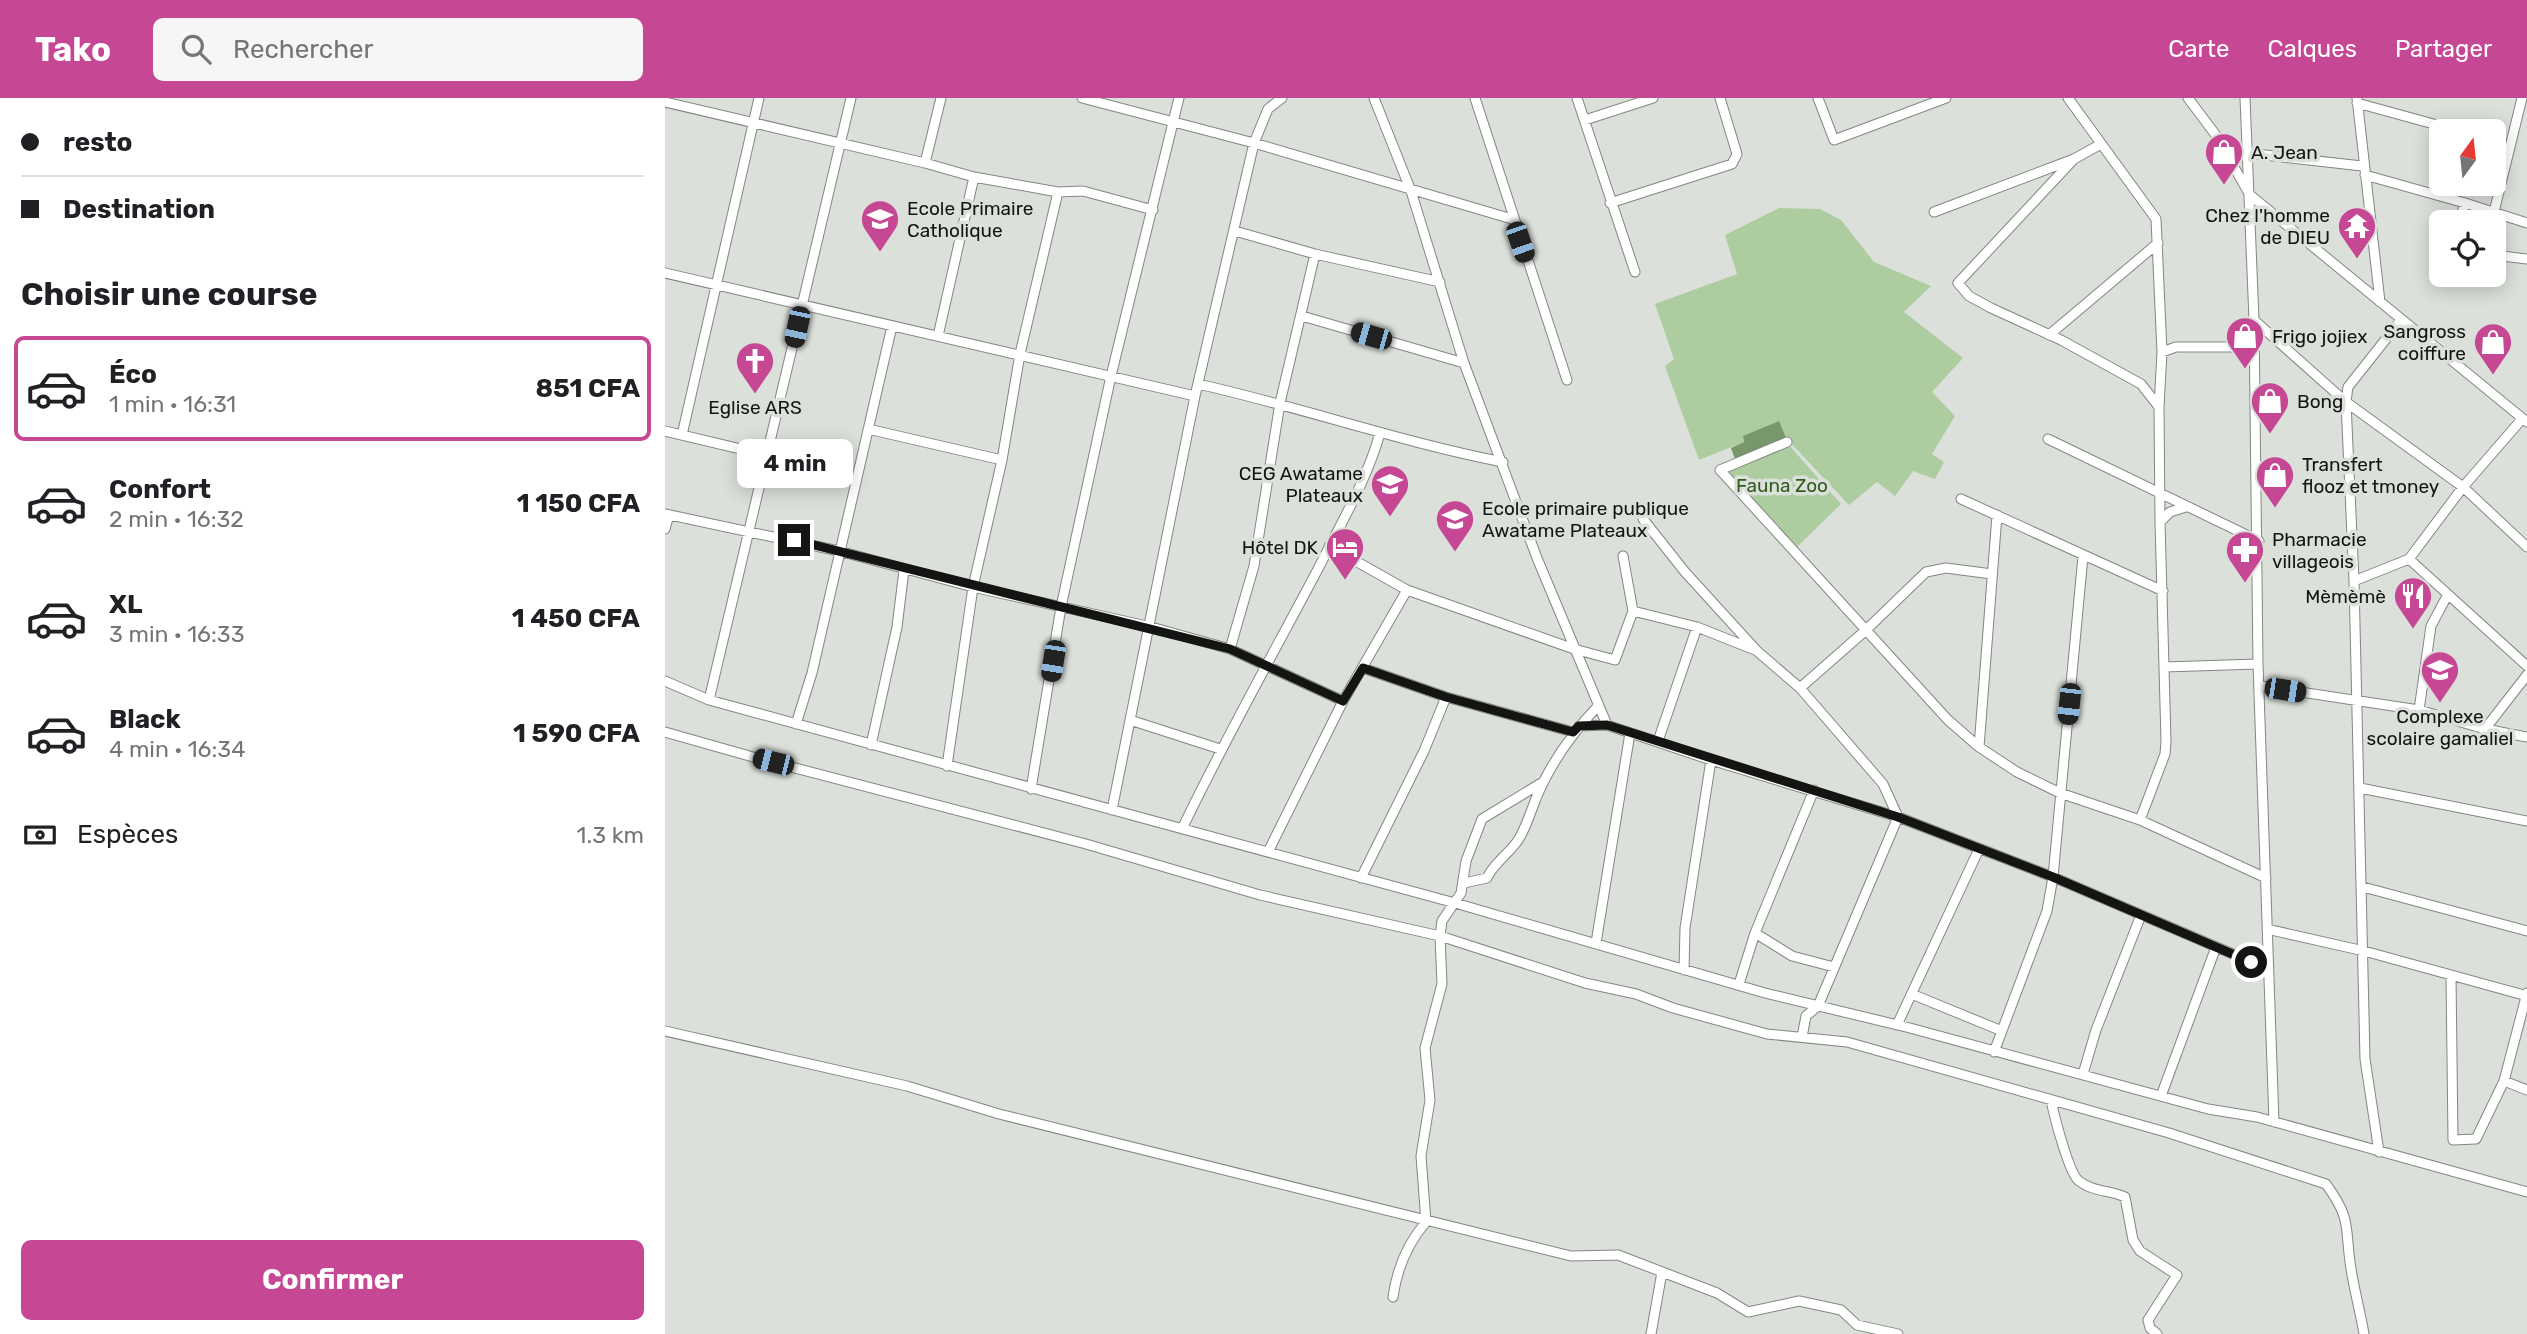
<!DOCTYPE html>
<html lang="fr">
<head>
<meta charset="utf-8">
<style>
  body { margin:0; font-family:Rubik,sans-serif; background:#f6f6f6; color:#202124; height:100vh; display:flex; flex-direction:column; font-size:26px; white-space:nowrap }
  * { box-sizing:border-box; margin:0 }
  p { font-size:23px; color:#757577 }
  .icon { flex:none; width:38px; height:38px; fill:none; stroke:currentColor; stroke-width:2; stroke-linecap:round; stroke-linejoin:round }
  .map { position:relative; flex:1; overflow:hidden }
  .panel { display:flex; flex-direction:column; background:#fff; width:665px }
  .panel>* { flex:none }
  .guide { display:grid; align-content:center; height:154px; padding:0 21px; background:#fff }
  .needle { width:46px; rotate:15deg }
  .fabs { position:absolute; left:1764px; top:21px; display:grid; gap:14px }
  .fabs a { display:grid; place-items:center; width:77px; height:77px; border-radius:10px; background:#fff; box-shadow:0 4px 18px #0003; font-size:35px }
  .end { position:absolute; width:32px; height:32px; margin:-16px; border:9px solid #141513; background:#fff; box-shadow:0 0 0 4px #fff }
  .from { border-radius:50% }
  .bubble { position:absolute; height:49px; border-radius:10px; background:#fff; box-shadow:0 4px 18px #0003; font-size:23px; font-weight:700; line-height:49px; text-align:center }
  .car { position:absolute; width:21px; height:42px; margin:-21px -10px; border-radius:9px; box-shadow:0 0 5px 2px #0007; background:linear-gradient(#222 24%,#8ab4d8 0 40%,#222 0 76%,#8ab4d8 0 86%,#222 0) }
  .guide b { display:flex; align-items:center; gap:24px; height:66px; font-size:26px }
  .guide b+b { border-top:2px solid #e0e0e0 }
  .guide i { width:18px; height:18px; background:#202124 }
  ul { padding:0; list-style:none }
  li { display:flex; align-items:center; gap:21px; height:105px; margin:0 14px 10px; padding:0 7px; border:4px solid transparent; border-radius:10px }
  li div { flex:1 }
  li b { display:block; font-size:26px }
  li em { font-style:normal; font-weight:700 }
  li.active { border-color:#c64793 }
  li>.icon { width:63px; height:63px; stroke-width:1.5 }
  h2 { padding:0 21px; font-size:32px; line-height:84px }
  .pay { display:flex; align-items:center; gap:18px; height:77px; padding:0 21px; font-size:26px }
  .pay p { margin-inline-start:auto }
  .cta { display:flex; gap:14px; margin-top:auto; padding:14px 21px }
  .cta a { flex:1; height:80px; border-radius:10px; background:#c64793; color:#fff; font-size:28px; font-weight:700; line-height:80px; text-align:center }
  header { display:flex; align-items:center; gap:42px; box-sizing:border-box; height:98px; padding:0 35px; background:#c64793; color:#fff }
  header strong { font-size:33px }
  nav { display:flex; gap:38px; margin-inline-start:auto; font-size:24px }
  .search { width:490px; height:63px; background:#f6f6f6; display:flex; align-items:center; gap:18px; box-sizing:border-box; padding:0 24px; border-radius:10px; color:#757577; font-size:26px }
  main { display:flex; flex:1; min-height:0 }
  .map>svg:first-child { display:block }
</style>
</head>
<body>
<header>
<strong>Tako</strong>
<div class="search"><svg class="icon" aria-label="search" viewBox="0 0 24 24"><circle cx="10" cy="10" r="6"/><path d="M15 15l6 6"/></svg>Rechercher</div>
<nav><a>Carte</a><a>Calques</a><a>Partager</a></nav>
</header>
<main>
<section class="panel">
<div class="guide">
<b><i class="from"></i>resto</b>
<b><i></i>Destination</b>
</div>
<h2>Choisir une course</h2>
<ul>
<li class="active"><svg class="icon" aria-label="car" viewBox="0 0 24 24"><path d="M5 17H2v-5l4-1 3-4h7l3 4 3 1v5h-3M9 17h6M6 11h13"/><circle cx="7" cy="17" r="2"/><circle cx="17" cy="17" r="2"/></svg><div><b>Éco</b><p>1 min · 16:31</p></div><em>851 CFA</em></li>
<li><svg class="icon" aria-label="car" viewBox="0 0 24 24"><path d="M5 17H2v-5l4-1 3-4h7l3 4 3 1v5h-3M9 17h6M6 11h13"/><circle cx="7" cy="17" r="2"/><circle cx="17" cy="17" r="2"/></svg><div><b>Confort</b><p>2 min · 16:32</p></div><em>1 150 CFA</em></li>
<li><svg class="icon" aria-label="car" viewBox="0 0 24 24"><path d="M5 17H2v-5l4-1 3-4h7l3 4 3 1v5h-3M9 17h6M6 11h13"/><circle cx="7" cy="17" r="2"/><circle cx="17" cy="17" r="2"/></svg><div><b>XL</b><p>3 min · 16:33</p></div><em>1 450 CFA</em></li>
<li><svg class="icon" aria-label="car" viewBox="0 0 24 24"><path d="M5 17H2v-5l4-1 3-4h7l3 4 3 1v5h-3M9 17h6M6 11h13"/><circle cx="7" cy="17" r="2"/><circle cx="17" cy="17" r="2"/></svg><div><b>Black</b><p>4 min · 16:34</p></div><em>1 590 CFA</em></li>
</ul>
<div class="pay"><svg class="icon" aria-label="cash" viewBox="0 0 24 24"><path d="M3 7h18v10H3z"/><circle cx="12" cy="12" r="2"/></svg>Espèces<p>1.3 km</p></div>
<div class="cta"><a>Confirmer</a></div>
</section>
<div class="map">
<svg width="1862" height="1236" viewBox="0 0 1862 1236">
  <rect width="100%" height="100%" fill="#dbe0da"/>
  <path fill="#adcda1" d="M1114,110L1155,111L1176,122L1209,164L1266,188L1239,214L1298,260L1267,294L1290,318L1267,356L1279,364L1270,381L1248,373L1230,398L1212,384L1184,407L1121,340L1113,323L1078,339L1079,344L1034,362L1000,268L1009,261L990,206L1072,176L1060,137Z
    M1125,348L1176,406L1129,452L1063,372Z"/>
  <path fill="#78976b" d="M1114,323L1121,340L1070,361L1066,350L1079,344L1078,338Z"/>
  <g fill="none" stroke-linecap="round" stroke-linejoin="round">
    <g stroke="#828781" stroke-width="11">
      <path id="street" d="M417,0L589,45L847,121
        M709,0L746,93L799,265L872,460L942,627
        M810,0L902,282
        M912,0L970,174
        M1153,0L1169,42L1281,0
        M1403,0L1491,121L1497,254L1494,309L1495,424L1501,643L1500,656L1475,722
        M1523,0L1550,36L1585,97L1862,324
        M1580,0L1589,222L1593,566L1609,1024
        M1692,0L1715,204
        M0,4L260,65L309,79L393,94L418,93L488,112
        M1692,5L1794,33
        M920,22L988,0
        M1582,55L1697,68
        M1409,61L1293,185L1304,198L1326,210L1396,242L1476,286L1494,309
        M260,65L276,0
        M1700,77L1800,105L1862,125
        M945,105L1067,66L1072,56L1055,0
        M1269,114L1409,61L1436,46
        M1829,114L1857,0
        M1794,124L1800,105
        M570,133L650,156L775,184
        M1829,157L1862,161
        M0,175L530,298
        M637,218L799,265
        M1589,222L1681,304L1798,389L1862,449
        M1384,237L1493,145
        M273,238L309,79
        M1497,254L1511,249H1590
        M533,286C636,309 735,344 838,364
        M203,331L337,362
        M0,333L101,357
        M17,337L94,0
        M1383,341L1594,443
        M1122,344L1055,372L1283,622L1314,649L1352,674L1395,695L1475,722L1601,780
        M1296,401L1498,493
        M0,416L174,453L308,489L486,529L565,551L678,603
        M978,421L1020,474L1092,553L1135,590L1218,686L1233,719L1153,908L1141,918L1137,939
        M1495,424L1505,414L1521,409
        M0,431L4,417
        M664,448L742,492L909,551L950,562L968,513L958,458
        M1744,461L1862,568
        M1689,483L1744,461L1798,389L1857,321
        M968,513L1032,529L1090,552
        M565,551L589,468L615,305L650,156
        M1499,569L1593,566
        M698,570L781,599L908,634
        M0,583L44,602L790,805L1100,895L1245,930L1543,1011L1592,1019L1862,1094
        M1596,588L1754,612L1820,631L1862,639
        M1135,590L1201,532L1261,474L1281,470L1327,476
        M44,602L186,0
        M1754,612L1766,528L1782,498
        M465,622L555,651
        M131,626L147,575L227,228
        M914,628L942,627L1046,662L1233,719L1388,779L1603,871
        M1820,631L1862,577
        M0,634L88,659L421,746L595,797L775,838L920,885L971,896L1008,910L1102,936L1182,944L1504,1035L1661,1086C1686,1121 1680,1126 1685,1164C1688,1188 1695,1212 1699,1236
        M993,643L1032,529
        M206,647L232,529L239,472
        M1314,649L1332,417
        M282,668L308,489L337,362L355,256L393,94
        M1695,690L1862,723
        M366,691L396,509L446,278L514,0
        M447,712L530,298L589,45L603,11L617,0
        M517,731C559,643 607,558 653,471C675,427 702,382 715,335
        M603,754L678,603L742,492
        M696,780L759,653L781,599
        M799,785L822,780C829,764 847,754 855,739C865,721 869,701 879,683C893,655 911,631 933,608
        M1698,789L1862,833
        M1602,831L1699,853L1862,898
        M1090,835L1127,858L1169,869
        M931,845L965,635
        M1019,872L1020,830L1046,662
        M1786,878L1788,1042L1811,1041L1839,983
        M1074,886L1090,835L1149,692
        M1862,895L1839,983L1862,992
        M1249,897L1337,933
        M1232,927L1314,751
        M0,933L242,988L334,1016L906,1158L953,1157L1052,1195L1083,1214L1134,1203L1176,1212L1192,1227L1233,1236
        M1329,954L1382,813L1388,779L1418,458
        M1418,976L1431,932L1476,817
        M1496,998L1551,849
        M1386,1002C1389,1017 1404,1076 1414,1083C1428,1094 1445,1092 1460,1099L1468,1142L1475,1153L1512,1177L1483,1222L1485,1230L1492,1236
        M1714,1054L1700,961L1689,483L1681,304L1683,289L1736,222
        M728,1199C732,1170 742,1146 761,1124L756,1058L765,1002L760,950L777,886L775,838L777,823L796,795L801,763L817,721L878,684
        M986,1236L997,1174"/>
    </g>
    <use href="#street" stroke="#fff" stroke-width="9"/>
  </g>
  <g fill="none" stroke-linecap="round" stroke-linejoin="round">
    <path stroke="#141513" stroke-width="9" d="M129,442L565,551L678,603L698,570L781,599L908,634L914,628L942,627L1233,719L1388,779L1586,864"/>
  </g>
  <defs>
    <g id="shop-pin" transform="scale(2.0125)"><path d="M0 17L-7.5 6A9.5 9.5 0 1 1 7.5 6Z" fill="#c64793" stroke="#dbe0da"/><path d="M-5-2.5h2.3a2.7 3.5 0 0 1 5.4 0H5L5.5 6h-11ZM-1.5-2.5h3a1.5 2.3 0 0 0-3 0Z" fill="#fff"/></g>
    <g id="school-pin" transform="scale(2.0125)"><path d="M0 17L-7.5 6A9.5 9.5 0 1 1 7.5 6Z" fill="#c64793" stroke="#dbe0da"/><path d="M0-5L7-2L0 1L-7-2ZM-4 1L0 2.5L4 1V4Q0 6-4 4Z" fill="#fff"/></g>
    <g id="temple-pin" transform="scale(2.0125)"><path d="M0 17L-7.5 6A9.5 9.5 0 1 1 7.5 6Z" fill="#c64793" stroke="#dbe0da"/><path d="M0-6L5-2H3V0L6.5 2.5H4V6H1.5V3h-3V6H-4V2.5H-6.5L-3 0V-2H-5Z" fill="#fff"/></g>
    <g id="church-pin" transform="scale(2.0125)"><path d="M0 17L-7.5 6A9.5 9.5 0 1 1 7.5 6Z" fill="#c64793" stroke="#dbe0da"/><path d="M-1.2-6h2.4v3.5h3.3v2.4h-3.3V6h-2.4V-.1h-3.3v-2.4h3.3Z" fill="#fff"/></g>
    <g id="hotel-pin" transform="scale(2.0125)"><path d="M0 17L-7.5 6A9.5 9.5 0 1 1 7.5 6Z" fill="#c64793" stroke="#dbe0da"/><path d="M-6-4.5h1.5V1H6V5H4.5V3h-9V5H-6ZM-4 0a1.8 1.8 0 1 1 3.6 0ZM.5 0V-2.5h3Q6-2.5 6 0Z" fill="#fff"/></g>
    <g id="pharmacy-pin" transform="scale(2.0125)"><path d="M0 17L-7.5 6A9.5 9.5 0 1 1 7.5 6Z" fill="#c64793" stroke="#dbe0da"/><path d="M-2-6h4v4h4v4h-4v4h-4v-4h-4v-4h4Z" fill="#fff"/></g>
    <g id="restaurant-pin" transform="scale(2.0125)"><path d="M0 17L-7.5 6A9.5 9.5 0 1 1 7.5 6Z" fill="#c64793" stroke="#dbe0da"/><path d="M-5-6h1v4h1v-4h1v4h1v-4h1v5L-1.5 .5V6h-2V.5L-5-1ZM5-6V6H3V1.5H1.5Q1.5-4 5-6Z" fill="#fff"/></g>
  </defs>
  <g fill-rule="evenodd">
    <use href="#shop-pin" x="1559" y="54"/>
    <use href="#school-pin" x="215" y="121"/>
    <use href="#temple-pin" x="1692" y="128"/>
    <use href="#shop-pin" x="1580" y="238"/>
    <use href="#shop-pin" x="1828" y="244"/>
    <use href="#church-pin" x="90" y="263"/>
    <use href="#shop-pin" x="1605" y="303"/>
    <use href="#shop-pin" x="1610" y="377"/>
    <use href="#school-pin" x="725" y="386"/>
    <use href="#school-pin" x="790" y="421"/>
    <use href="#hotel-pin" x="680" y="449"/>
    <use href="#pharmacy-pin" x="1580" y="452"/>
    <use href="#restaurant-pin" x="1748" y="498"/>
    <use href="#school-pin" x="1775" y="572"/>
  </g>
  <g text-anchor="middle" stroke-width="7" stroke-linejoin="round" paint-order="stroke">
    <g font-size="19" fill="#141513" stroke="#dbe0da" text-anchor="start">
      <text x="1586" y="61">A. Jean</text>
      <text x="242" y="117">Ecole Primaire<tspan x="242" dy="22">Catholique</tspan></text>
      <text x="1665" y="124" text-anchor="end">Chez l'homme<tspan x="1665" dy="22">de DIEU</tspan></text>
      <text x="1801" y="240" text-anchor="end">Sangross<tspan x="1801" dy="22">coiffure</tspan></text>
      <text x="1607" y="245">Frigo jojiex</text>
      <text x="1632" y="310">Bong</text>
      <text x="90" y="316" text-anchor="middle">Eglise ARS</text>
      <text x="1637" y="373">Transfert<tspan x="1637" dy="22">flooz et tmoney</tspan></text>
      <text x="698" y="382" text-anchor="end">CEG Awatame<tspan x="698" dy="22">Plateaux</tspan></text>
      <text x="817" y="417">Ecole primaire publique<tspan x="817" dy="22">Awatame Plateaux</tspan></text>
      <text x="1607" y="448">Pharmacie<tspan x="1607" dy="22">villageois</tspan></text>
      <text x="653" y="456" text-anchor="end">Hôtel DK</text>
      <text x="1721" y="505" text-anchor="end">Mèmèmè</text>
      <text x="1775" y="625" text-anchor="middle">Complexe<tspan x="1775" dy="22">scolaire gamaliel</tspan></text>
    </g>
    <g font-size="19" fill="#325c1e" stroke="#dbe0da">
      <text x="1117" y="394">Fauna Zoo</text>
    </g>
  </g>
</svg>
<div class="fabs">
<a><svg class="needle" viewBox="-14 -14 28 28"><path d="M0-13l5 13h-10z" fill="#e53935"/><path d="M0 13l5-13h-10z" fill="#757577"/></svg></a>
<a><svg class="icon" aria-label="locate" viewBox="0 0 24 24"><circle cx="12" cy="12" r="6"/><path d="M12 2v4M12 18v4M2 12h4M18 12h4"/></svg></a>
</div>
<i class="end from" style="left:1586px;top:864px"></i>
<i class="end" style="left:129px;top:442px"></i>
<div class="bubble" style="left:72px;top:341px;width:116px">4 min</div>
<i class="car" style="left:855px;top:144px;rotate:161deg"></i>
<i class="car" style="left:132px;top:229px;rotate:192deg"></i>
<i class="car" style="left:706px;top:238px;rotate:286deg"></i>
<i class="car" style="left:388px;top:563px;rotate:189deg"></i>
<i class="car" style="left:1620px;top:592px;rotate:99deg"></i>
<i class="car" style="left:1404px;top:606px;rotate:186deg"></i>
<i class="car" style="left:108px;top:664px;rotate:284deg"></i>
</div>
</main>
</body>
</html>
